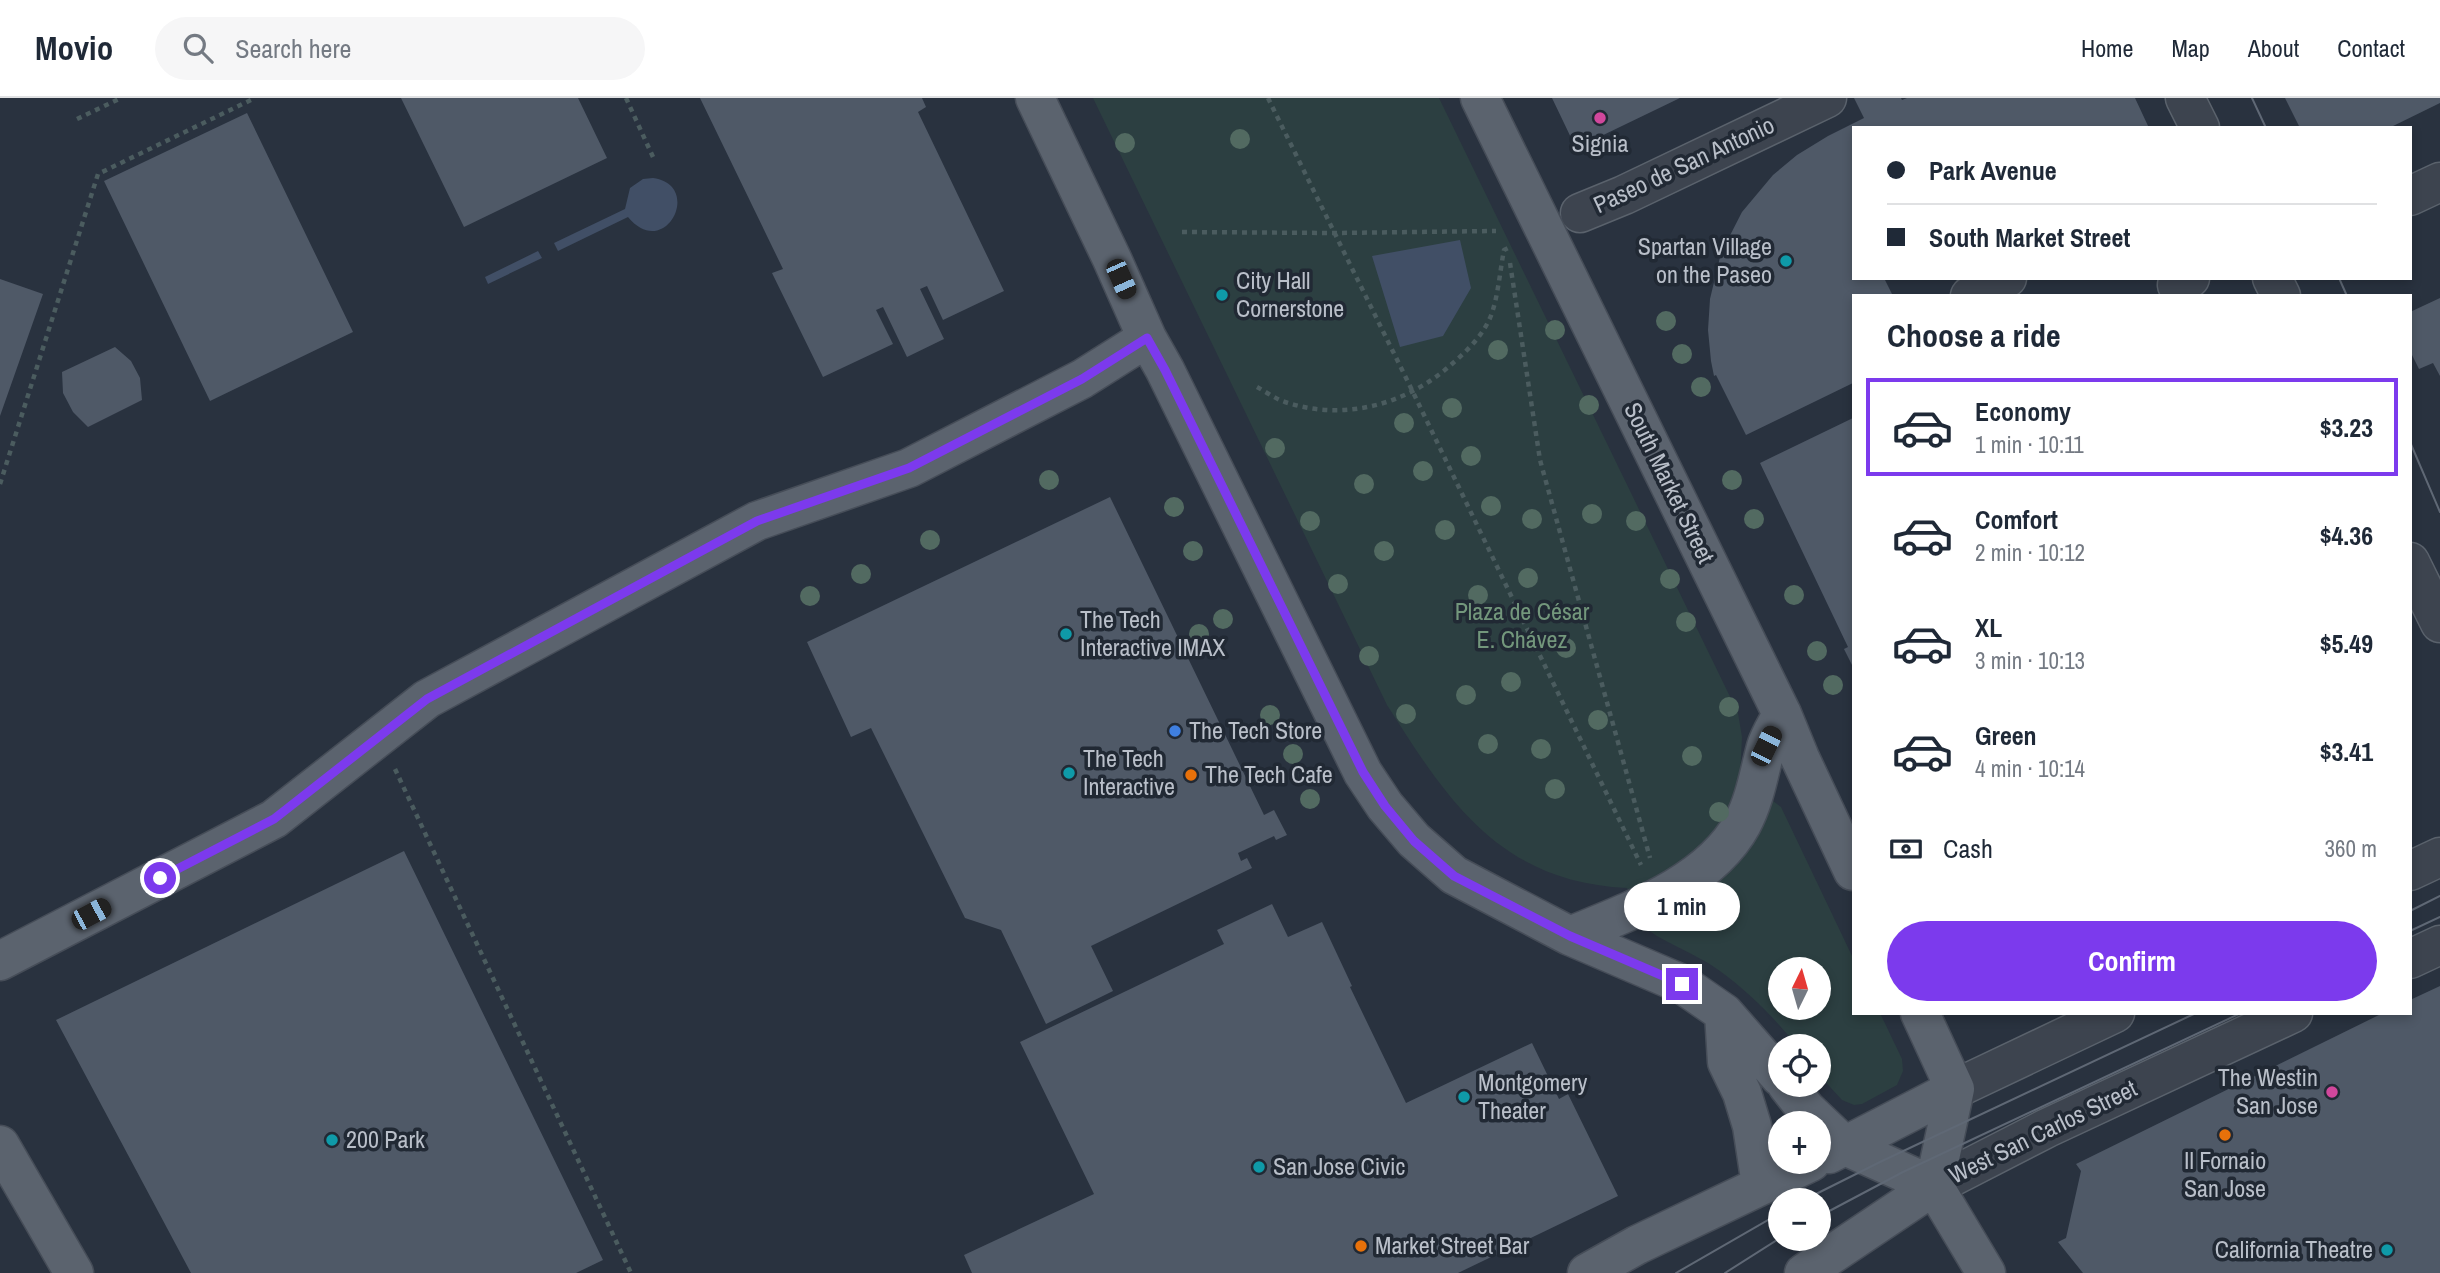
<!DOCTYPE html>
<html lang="en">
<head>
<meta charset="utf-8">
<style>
  body { margin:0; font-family:"Archivo Narrow",sans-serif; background:#f6f6f7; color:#1f2937; height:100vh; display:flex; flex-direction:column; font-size:26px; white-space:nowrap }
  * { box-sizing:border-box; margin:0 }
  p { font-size:23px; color:#747a83 }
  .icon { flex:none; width:38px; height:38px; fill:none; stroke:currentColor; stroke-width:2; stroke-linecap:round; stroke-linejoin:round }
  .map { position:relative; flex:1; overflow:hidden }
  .drawer { position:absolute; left:1852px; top:196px; width:560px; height:721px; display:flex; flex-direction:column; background:#fff; border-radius:0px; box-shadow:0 4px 10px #0003 }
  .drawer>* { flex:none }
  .banner { position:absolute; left:1852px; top:28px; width:560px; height:154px; border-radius:0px; box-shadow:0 4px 10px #0003; display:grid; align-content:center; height:154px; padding:0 35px; background:#fff }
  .needle { width:46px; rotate:5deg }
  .tools { position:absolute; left:1768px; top:859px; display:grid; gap:14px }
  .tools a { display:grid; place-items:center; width:63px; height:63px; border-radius:50%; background:#fff; box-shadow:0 4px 10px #0003; font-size:35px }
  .end { position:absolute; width:32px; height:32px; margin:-16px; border:9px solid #7c3aed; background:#fff; box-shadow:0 0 0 4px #fff }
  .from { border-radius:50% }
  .bubble { position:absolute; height:49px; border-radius:24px; background:#fff; box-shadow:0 4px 10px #0003; font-size:23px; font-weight:800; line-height:49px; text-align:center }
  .car { position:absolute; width:21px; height:42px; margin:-21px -10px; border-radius:9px; box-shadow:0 0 5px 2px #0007; background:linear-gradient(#222 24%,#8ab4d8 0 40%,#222 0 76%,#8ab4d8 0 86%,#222 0) }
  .banner b { display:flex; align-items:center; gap:24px; height:66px; font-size:26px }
  .banner b+b { border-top:2px solid #e0e1e3 }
  .banner i { width:18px; height:18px; background:#1f2937 }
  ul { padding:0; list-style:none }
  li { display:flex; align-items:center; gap:21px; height:98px; margin:0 14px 10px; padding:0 21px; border:4px solid transparent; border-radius:0px }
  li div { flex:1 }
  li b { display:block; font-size:26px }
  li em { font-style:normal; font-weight:800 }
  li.on { border-color:#7c3aed }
  li>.icon { width:63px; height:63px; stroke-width:1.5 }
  h2 { padding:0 35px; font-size:32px; line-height:84px }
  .pay { display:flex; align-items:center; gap:18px; height:77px; padding:0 35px; font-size:26px }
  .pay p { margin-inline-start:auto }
  .action { display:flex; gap:14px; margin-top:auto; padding:14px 35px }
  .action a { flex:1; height:80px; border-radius:42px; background:#7c3aed; color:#fff; font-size:28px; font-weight:800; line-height:80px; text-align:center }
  header { display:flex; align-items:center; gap:42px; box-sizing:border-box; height:98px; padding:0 35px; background:#fff; border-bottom:2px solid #e0e1e3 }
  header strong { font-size:33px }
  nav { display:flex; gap:38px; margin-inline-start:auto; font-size:24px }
  .search { width:490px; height:63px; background:#f6f6f7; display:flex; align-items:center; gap:18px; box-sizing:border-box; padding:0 24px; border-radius:38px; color:#747a83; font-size:26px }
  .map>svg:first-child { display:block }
</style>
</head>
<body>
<header>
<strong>Movio</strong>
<div class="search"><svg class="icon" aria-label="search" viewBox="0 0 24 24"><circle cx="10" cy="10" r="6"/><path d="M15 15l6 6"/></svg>Search here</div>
<nav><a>Home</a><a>Map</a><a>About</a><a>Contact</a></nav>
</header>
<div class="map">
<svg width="2440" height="1175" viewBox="0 0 2440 1175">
  <rect width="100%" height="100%" fill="#29323f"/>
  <path fill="#2c3f41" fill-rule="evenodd" d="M1093,0H1439L1738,615L1742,639L1740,678L1781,709L1853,860V915H1880L1902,961L1903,973L1897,987L1862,1006L1854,1007L1842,1002L1818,976V948H1797C1773,918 1743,888 1711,867C1700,859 1655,839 1650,833C1641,821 1634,804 1627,790C1501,784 1449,705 1387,607ZM1780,872H1818V910H1780Z"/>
  <path fill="#414f66" d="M653,80C704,87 665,164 628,119L558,153L554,145L625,111L630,90L643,81Z
    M1460,142L1471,190L1443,238L1400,249L1372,158Z
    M538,153L542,160L488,186L485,179Z"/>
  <path fill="#4f5967" d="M401,0H578L607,60L464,129Z
    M700,0H922L926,9L918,14L1004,193L943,222L927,188L920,191L944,241L907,259L883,209L876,212L893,246L823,279L772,175L783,171Z
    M1552,0H1680L1595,41L1594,39L1575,48Z
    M1854,0H1901L1902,2L1907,0H2135L2149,30H1853V180H1889L1885,182L1893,198H1853V285L1746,337L1716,277L1714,278L1711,263L1708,232L1710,201L1721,155L1742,114L1773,77L1797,57L1828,38L1864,20Z
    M2285,0H2440V5L2389,30H2300Z
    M247,15L353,234L210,303L104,83Z
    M0,181L43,196L0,318Z
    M2440,200V278L2433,265L2419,271L2410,253V214Z
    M115,249L131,263L140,280L142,302L88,329L73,314L63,295L62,274Z
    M1853,320V569L1844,551L1848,549L1760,365Z
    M1110,399L1264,717L1274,712L1287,737L1276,742L1274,738L1238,755L1241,763L1247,760L1252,770L1091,848L1113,893L1046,926L1001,832L965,820L871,630L851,639L807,544Z
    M404,753L603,1162L576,1175H191L56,922Z
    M1272,806L1288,839L1322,824L1352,888L1350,889L1406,1005L1532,945L1559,1001L1568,996L1618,1098L1458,1175H972L964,1157L1094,1096L1020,944L1224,846L1217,832Z
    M2440,888V1175H2083L2058,1144L2066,1140L2081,1073L2076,1066L2383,915H2410V902Z"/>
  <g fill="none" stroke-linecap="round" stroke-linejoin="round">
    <g stroke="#5a626c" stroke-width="41">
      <path id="minor" d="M2185,0L2200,30
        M2410,98L2440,84
        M1580,115L1624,97L1827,0
        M2272,180L2281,198
        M2177,187L2190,180
        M1970,198L2007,180
        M2410,464L2440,525
        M2410,773L2440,759
        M2410,861L2440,847
        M1955,991L2115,915
        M1934,1088L2047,1030L2293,915"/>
    </g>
    <g stroke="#464d58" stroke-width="41">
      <path id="major" d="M1035,0L1112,161L1147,240L1165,272L1363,675L1385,708L1414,742L1454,777L1570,838L1682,886L1724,915L1780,979
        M1480,0L1782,616L1800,660L1853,773
        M1570,838C1630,813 1709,786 1742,726C1755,702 1759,675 1766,649C1769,638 1777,626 1782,616
        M0,863L274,721L427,601L757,423L909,370L1082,281L1147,240
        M1724,915L1727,964L1742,995L1752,1028L1761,1087
        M1920,915L1955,991L1934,1088
        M1787,987L1806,1011L1845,1048L1934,1088L1986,1175
        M0,1047L74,1175
        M1829,1056L1955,991
        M1587,1175L1637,1147L1811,1064
        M1804,1175L1934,1088"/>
    </g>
    <path stroke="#4b5c5f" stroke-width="4.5" stroke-dasharray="5 5" stroke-linecap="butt" d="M626,0L653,59
      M1268,0L1410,288L1641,767
      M77,21L121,0
      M1182,134L1334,135L1496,133
      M1510,165L1540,362L1650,760
      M1257,289C1266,294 1276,301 1285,304C1345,324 1408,306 1453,265C1468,252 1482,238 1490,220C1498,201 1500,172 1504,152L1510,149
      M0,386L98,76L255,0
      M395,671L631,1175"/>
    <use href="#minor" stroke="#3d444f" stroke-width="38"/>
    <use href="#major" stroke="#5b636e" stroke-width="38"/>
    <path stroke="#5f6875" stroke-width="2" d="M2252,0L2266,30
      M2339,180L2347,198
      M2410,344L2440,414
      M2410,813L2440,798
      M2410,833L2440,819
      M1804,1102L1880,1064L2196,915
      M1818,1119L1903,1074L2241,915
      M1676,1175L1780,1115
      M1725,1175L1780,1140"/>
  </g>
  <g fill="#526a61">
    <circle cx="1240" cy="41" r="10"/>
    <circle cx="1125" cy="45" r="10"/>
    <circle cx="1666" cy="223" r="10"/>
    <circle cx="1555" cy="232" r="10"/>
    <circle cx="1498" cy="252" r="10"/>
    <circle cx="1682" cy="256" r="10"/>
    <circle cx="1701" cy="289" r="10"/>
    <circle cx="1589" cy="307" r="10"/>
    <circle cx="1452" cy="310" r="10"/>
    <circle cx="1404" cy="325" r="10"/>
    <circle cx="1275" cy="350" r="10"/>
    <circle cx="1471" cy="358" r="10"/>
    <circle cx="1423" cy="373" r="10"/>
    <circle cx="1049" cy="382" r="10"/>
    <circle cx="1732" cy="382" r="10"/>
    <circle cx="1364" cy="386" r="10"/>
    <circle cx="1491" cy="408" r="10"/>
    <circle cx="1174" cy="409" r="10"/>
    <circle cx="1592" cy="416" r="10"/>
    <circle cx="1532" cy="421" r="10"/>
    <circle cx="1754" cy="421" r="10"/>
    <circle cx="1310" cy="423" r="10"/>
    <circle cx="1636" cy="423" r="10"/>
    <circle cx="1445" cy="432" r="10"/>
    <circle cx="930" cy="442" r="10"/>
    <circle cx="1193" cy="453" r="10"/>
    <circle cx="1384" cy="453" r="10"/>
    <circle cx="861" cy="476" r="10"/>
    <circle cx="1528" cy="480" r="10"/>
    <circle cx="1670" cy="481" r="10"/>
    <circle cx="1338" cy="486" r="10"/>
    <circle cx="1478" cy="497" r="10"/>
    <circle cx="1794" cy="497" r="10"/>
    <circle cx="810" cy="498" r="10"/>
    <circle cx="1223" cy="521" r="10"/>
    <circle cx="1686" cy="524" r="10"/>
    <circle cx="1199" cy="536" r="10"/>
    <circle cx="1566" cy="550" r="10"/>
    <circle cx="1817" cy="553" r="10"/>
    <circle cx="1369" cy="558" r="10"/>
    <circle cx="1511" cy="584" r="10"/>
    <circle cx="1833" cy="587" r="10"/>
    <circle cx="1466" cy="597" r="10"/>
    <circle cx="1729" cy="609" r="10"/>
    <circle cx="1406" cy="616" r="10"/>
    <circle cx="1270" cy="617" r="10"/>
    <circle cx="1598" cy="622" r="10"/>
    <circle cx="1488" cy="646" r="10"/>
    <circle cx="1541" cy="651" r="10"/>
    <circle cx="1293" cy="656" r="10"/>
    <circle cx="1692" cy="658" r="10"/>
    <circle cx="1555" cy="691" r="10"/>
    <circle cx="1310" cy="701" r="10"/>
    <circle cx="1719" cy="714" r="10"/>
  </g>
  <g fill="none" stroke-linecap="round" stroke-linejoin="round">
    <path stroke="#7c3aed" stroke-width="9" d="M160,780L274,721L427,601L757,423L909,370L1082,281L1147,240L1165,272L1363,674L1385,708L1414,743L1454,778L1570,838L1682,886"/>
  </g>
  <g fill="#d1479c" stroke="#212934" stroke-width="2.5">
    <circle cx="1600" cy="20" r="7"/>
    <circle cx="2332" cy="994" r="7"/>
  </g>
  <g fill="#0f9aa8" stroke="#212934" stroke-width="2.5">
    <circle cx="1786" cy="163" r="7"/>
    <circle cx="1222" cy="197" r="7"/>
    <circle cx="1066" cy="536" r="7"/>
    <circle cx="1069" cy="675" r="7"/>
    <circle cx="1464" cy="999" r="7"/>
    <circle cx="332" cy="1042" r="7"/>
    <circle cx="1259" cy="1069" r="7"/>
    <circle cx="2387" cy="1152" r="7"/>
  </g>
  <circle fill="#3f7fe0" stroke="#212934" stroke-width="2.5" cx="1175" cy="633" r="7"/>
  <g fill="#e8710a" stroke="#212934" stroke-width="2.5">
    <circle cx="1191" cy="677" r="7"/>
    <circle cx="2225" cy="1037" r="7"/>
    <circle cx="1361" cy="1148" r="7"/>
  </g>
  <g text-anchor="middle" stroke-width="7" stroke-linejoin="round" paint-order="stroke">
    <g font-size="24" fill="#b9bfc9" stroke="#212934" text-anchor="start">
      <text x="1600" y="54" text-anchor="middle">Signia</text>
      <text x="1772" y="157" text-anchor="end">Spartan Village<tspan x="1772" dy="28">on the Paseo</tspan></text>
      <text x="1236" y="191">City Hall<tspan x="1236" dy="28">Cornerstone</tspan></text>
      <text x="1080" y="530">The Tech<tspan x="1080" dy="28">Interactive IMAX</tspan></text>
      <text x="1189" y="641">The Tech Store</text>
      <text x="1083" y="669">The Tech<tspan x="1083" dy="28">Interactive</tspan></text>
      <text x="1205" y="685">The Tech Cafe</text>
      <text x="2318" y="988" text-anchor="end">The Westin<tspan x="2318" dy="28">San Jose</tspan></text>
      <text x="1478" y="993">Montgomery<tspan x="1478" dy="28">Theater</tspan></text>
      <text x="346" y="1050">200 Park</text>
      <text x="2225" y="1071" text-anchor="middle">Il Fornaio<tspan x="2225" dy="28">San Jose</tspan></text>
      <text x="1273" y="1077">San Jose Civic</text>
      <text x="1375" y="1156">Market Street Bar</text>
      <text x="2373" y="1160" text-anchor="end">California Theatre</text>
    </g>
    <g font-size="24" fill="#b9bfc9" stroke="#212934">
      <text transform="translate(1684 67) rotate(-25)" y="8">Paseo de San Antonio</text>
      <text transform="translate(1669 385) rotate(64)" y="8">South Market Street</text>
      <text transform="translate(2043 1034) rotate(-26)" y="8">West San Carlos Street</text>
    </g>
    <g font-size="24" fill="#73977c" stroke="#212934">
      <text x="1522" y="522">Plaza de César<tspan x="1522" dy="28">E. Chávez</tspan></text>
    </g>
  </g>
</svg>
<div class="tools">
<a><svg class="needle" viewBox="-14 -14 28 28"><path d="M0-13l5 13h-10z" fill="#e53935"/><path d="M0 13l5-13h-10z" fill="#747a83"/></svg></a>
<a><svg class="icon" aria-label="locate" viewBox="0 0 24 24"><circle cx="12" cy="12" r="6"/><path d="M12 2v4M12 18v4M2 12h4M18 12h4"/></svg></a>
<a>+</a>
<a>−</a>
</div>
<i class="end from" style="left:160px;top:780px"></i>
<i class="end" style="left:1682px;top:886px"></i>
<div class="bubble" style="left:1624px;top:784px;width:116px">1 min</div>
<i class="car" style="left:1121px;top:181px;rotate:156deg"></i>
<i class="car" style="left:1766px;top:648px;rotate:26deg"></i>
<i class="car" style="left:91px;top:816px;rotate:62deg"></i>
<div class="banner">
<b><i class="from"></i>Park Avenue</b>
<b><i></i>South Market Street</b>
</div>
<section class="drawer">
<h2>Choose a ride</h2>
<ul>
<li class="on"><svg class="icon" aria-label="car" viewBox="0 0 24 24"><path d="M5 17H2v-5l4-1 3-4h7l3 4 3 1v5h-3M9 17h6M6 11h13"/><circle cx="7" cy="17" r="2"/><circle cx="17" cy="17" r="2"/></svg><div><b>Economy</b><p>1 min · 10:11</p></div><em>$3.23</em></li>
<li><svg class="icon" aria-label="car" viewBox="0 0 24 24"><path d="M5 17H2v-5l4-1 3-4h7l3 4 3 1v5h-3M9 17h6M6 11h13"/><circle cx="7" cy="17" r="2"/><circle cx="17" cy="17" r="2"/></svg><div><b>Comfort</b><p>2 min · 10:12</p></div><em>$4.36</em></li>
<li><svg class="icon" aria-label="car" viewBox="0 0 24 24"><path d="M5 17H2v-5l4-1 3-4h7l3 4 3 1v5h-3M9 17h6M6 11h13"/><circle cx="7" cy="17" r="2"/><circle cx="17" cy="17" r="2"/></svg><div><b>XL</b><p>3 min · 10:13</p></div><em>$5.49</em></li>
<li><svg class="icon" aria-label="car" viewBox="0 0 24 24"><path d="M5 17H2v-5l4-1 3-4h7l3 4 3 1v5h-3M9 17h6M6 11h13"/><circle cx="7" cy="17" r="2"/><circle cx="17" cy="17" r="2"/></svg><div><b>Green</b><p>4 min · 10:14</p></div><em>$3.41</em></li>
</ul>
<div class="pay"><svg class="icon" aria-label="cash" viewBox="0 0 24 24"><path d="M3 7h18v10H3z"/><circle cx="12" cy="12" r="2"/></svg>Cash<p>360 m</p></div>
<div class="action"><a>Confirm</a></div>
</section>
</div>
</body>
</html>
